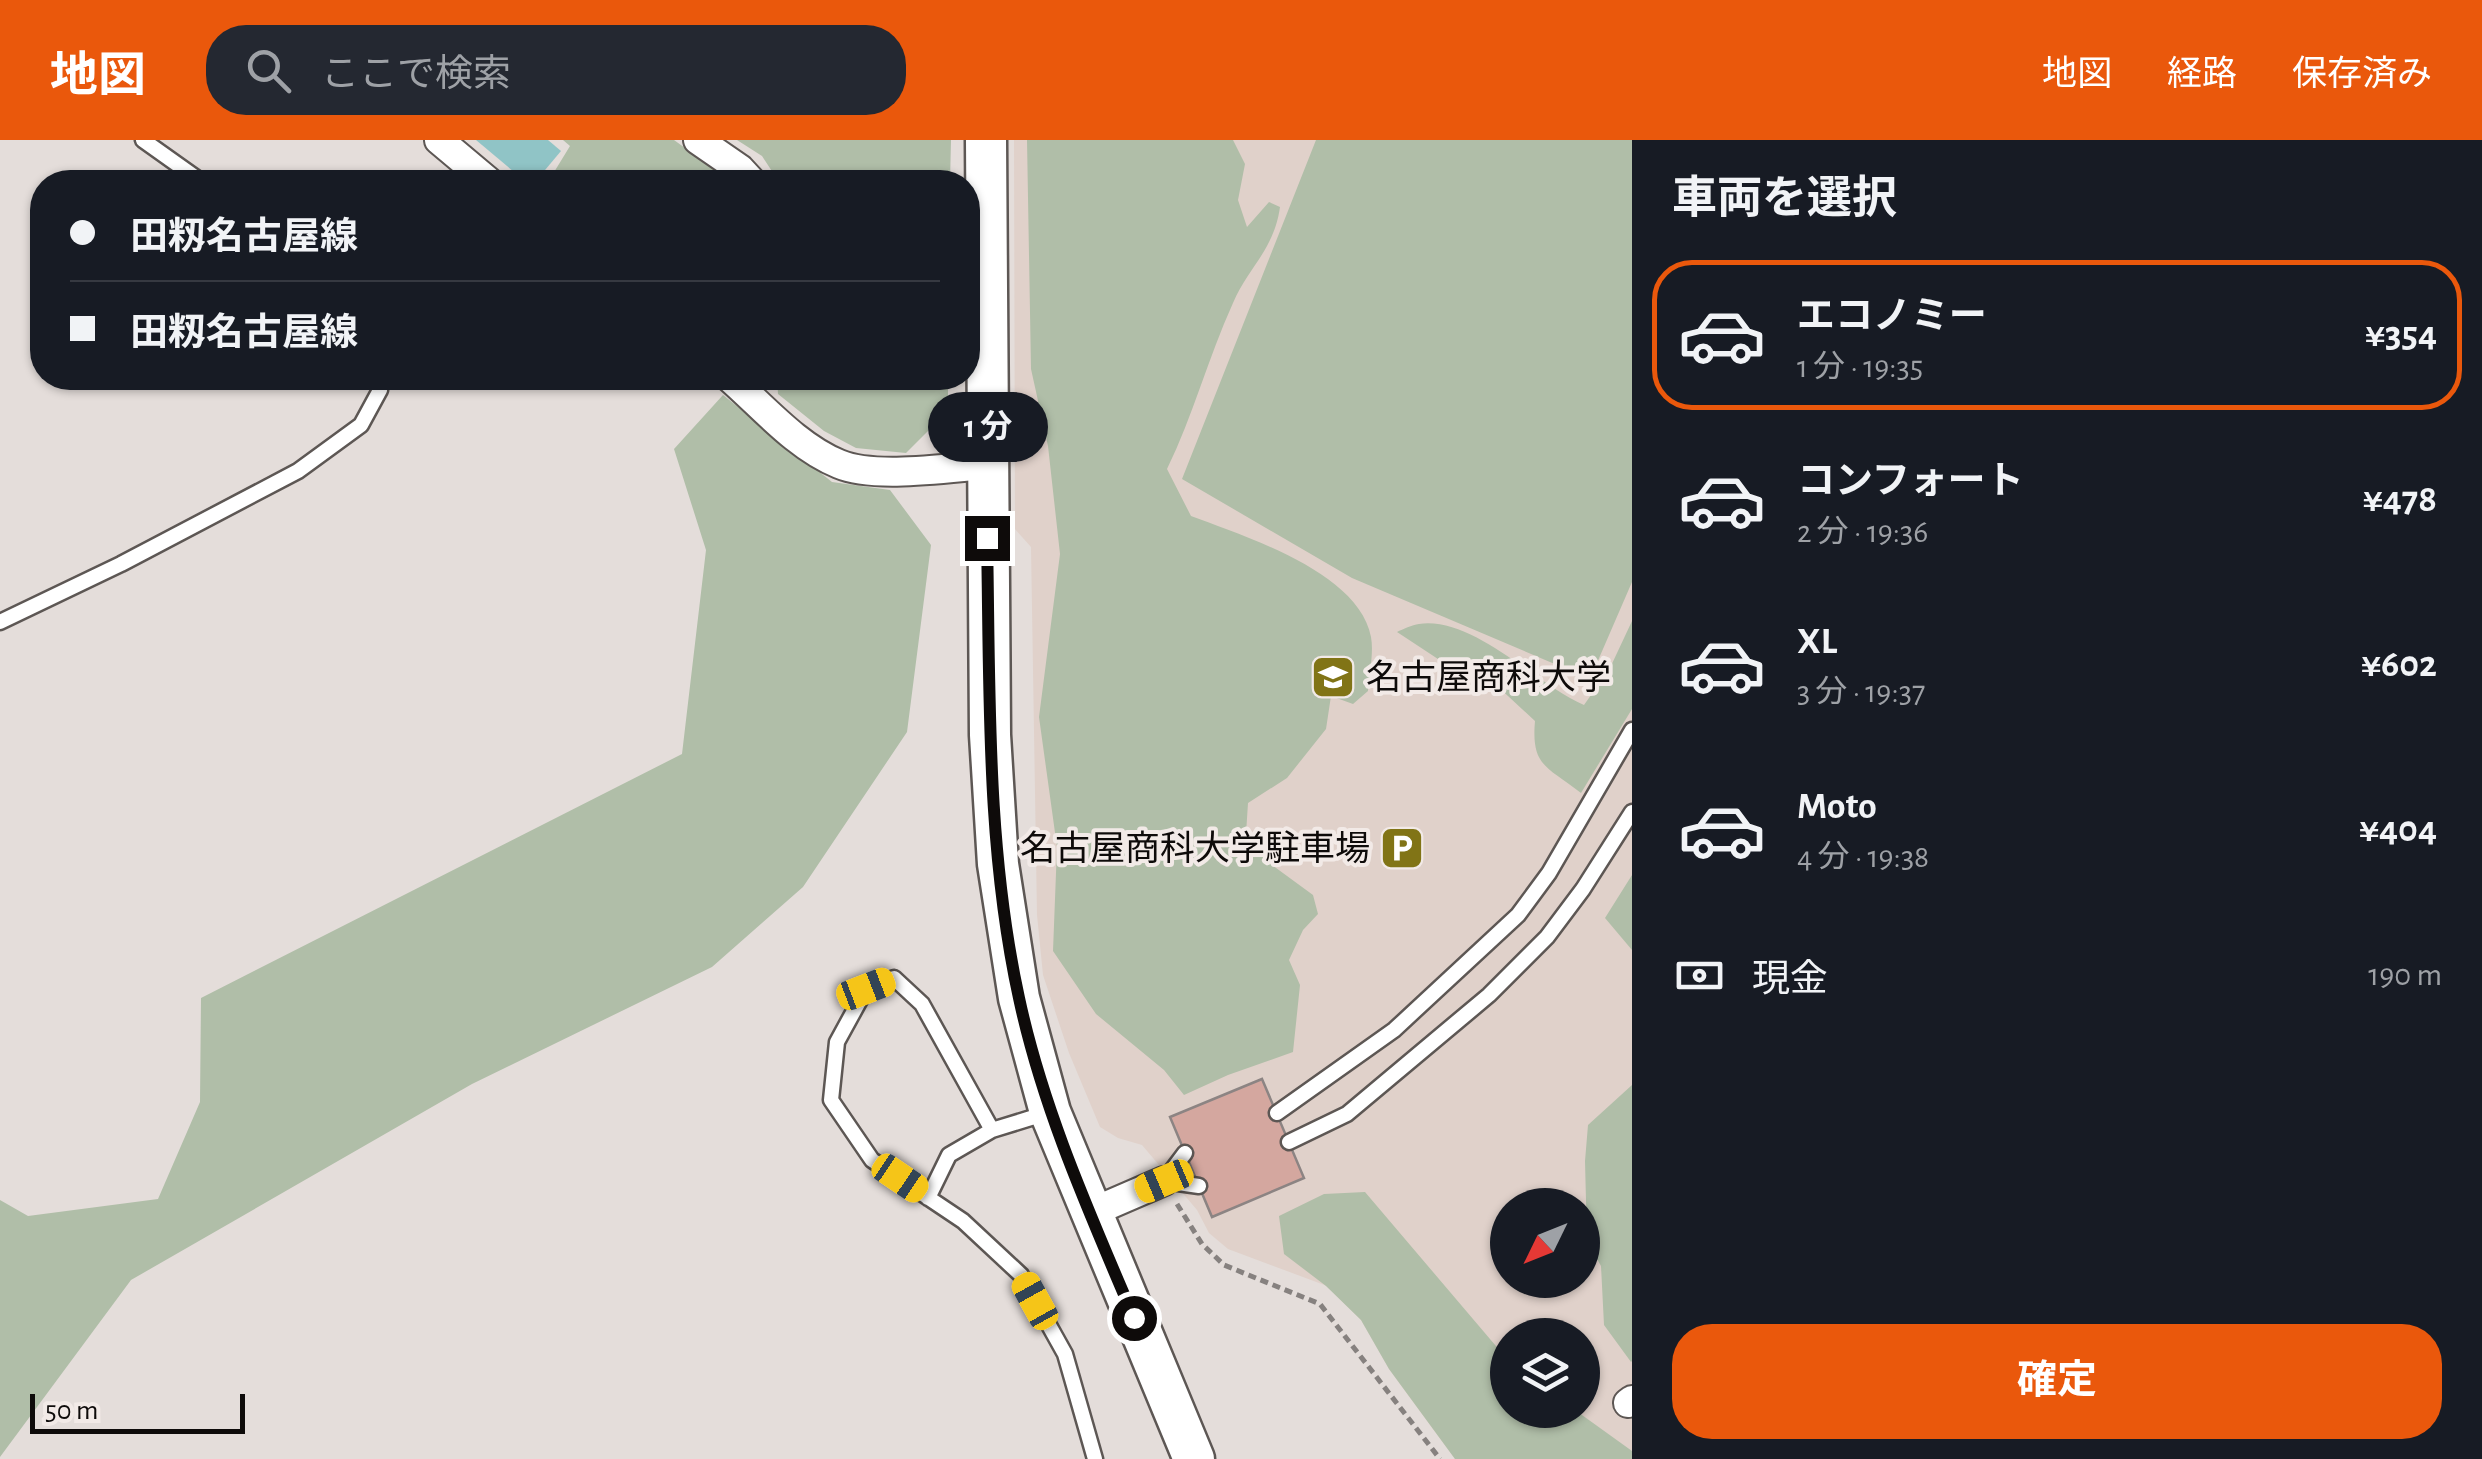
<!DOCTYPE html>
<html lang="ja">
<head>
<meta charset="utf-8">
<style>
  body { margin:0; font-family:"Alegreya Sans","Noto Sans JP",sans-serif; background:#242831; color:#f1f3f6; height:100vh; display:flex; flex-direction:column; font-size:38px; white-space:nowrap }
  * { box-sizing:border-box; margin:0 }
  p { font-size:32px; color:#9ea1a6 }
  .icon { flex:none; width:55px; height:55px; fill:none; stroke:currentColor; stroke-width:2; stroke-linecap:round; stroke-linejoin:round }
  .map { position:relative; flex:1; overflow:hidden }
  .details { display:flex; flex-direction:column; background:#171b24; width:850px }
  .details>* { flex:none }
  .top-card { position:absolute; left:30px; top:30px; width:950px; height:220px; border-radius:40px; box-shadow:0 2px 8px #0004; display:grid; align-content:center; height:220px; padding:0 40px; background:#171b24 }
  .needle { width:65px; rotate:227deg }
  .buttons { position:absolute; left:1490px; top:1048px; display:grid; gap:20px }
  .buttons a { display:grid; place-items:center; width:110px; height:110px; border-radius:50%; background:#171b24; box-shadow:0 2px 8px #0004; font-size:50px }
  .scale { position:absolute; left:30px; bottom:25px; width:215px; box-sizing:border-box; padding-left:10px; border:5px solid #0e0b0a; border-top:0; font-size:28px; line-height:35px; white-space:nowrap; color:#0e0b0a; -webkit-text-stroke:8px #f2eae7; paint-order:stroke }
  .end { position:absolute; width:45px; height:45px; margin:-22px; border:12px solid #0e0b0a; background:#fff; box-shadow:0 0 0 5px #fff }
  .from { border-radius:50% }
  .bubble { position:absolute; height:70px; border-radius:35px; background:#171b24; box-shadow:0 2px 8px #0004; font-size:32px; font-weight:700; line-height:70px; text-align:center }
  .car { position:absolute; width:30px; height:60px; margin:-30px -15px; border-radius:12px; box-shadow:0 0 8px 2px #0007; background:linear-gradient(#f5c518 24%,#345 0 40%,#f5c518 0 76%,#345 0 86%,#f5c518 0) }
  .top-card b { display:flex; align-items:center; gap:35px; height:95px; font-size:38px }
  .top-card b+b { border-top:2px solid #363941 }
  .top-card i { width:25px; height:25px; background:#f1f3f6 }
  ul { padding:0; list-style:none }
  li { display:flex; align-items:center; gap:30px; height:150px; margin:0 20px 15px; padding:0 20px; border:5px solid transparent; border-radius:40px }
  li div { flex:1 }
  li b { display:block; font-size:38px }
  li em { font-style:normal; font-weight:700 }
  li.current { border-color:#ea580c }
  li>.icon { width:90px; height:90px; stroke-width:1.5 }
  h2 { padding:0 40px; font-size:45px; line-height:120px }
  .pay { display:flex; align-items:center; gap:25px; height:110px; padding:0 40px; font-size:38px }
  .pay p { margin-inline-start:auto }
  .cta { display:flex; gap:20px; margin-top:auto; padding:20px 40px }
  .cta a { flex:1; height:115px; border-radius:40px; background:#ea580c; color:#fff; font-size:40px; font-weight:700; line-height:115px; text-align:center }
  header { display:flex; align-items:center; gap:60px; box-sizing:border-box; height:140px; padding:0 50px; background:#ea580c; color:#fff }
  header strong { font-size:48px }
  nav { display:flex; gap:55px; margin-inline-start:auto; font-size:35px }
  .search { width:700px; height:90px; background:#242831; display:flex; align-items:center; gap:25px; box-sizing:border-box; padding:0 35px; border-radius:40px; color:#9ea1a6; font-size:38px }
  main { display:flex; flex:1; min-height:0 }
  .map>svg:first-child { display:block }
</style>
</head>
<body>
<header>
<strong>地図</strong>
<div class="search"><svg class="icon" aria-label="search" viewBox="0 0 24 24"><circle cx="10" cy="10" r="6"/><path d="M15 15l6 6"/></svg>ここで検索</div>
<nav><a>地図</a><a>経路</a><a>保存済み</a></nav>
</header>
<main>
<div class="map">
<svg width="1632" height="1319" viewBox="0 0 1632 1319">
  <rect width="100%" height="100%" fill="#e4ddda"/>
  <path fill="#e0d1ca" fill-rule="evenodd" d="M1014,0H1632V1319H1455L1389,1229L1361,1180L1327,1146L1228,1109L1209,1093L1197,1070L1142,1005L1118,998L1100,987L1069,913L1043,835L1037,775L1031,407L1015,389ZM1508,1065H1582V1140H1508ZM1508,1195H1582V1270H1508Z"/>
  <path fill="#b0bea8" d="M563,0H674L732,42H548L570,6Z
    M737,0H951L950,42H779L762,16Z
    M1027,0H1233L1245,24L1238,60L1247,87L1269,62L1280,67C1274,110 1249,126 1233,163C1208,218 1193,276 1167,329L1191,376C1244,396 1359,432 1371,497C1374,513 1369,535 1368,551L1353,564L1331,556L1326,589L1287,638L1248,663L1246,694L1272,725L1313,755L1318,774L1303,790L1289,820L1300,845L1293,912L1228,935L1184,955L1164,930L1096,874L1053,811L1057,707L1039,577L1060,414L1048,306L1031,229Z
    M1316,0H1632V442L1590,539L1352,438L1182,339Z
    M777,238H948V271L906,313L856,308L824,291L778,254Z
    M723,255L832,342L890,350L931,405L907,592L803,747L712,827L472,944L131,1140L0,1317V1060L28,1076L158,1059L200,962L201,858L682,614L706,410L674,309Z
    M1632,481V569L1581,653C1547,626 1531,627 1535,581L1494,543L1438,519L1397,492C1403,489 1412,485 1419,484C1473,476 1537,545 1584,565L1610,528Z
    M1632,735V810L1605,778Z
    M1632,945V1221L1631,1222L1604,1185L1601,1126L1587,1101L1585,1021L1588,985Z
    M1365,1052L1507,1219L1508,1270H1575L1632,1311V1319H1455L1389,1229L1361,1180L1326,1146L1284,1114L1279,1076L1324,1054Z"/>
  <path fill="#90c4c6" d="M476,0H548L561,11L535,42H526Z"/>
  <path fill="#d4a79f" stroke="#8c8483" stroke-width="2.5" d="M1262,939L1304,1038L1212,1077L1170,977Z"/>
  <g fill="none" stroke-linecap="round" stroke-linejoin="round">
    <g stroke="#5d5754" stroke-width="19">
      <path id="lane" d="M143,0L202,42
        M0,482L121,424L298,331L361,285L380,250L376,238
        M1047,973L992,990L922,864L894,838L866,849L837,902L831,960L872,1020L963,1081L1021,1135L1065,1214L1095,1319
        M1277,973L1394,890L1518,775L1549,733L1632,590
        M1289,1002L1347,974L1489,855L1547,797L1583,749L1632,672
        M1185,1013L1164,1041L1199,1046
        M928,1058L949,1015L992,990"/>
    </g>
    <g stroke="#5d5754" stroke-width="32">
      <path id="street" d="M439,0L489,42
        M698,0L740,29L752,42
        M730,238C763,267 797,307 839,324C874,339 947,328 986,325
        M1090,1073L1164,1041
        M1628,1263L1632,1260"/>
    </g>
    <g stroke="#5d5754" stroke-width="45">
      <path id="secondary" d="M986,0L990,595L998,724L1019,858L1050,972L1194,1319"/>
    </g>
    <path stroke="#86817f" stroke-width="5" stroke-dasharray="8 5" stroke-linecap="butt" d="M1177,1064L1202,1104L1224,1125L1320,1164L1440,1319"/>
    <use href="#lane" stroke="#fff" stroke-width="14"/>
    <use href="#street" stroke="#fff" stroke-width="28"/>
    <use href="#secondary" stroke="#fff" stroke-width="40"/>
  </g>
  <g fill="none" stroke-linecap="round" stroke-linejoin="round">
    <path stroke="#0e0b0a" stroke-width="12" d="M987,398C990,552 986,707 1019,858C1043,970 1090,1074 1134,1178"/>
  </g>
  <defs>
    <g id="university-square" transform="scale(2.25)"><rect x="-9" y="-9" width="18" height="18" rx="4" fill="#817416" stroke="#f2eae7"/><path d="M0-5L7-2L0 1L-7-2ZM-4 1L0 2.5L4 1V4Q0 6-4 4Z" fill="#fff"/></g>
    <g id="parking-square" transform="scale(2.25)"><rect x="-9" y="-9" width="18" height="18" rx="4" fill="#817416" stroke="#f2eae7"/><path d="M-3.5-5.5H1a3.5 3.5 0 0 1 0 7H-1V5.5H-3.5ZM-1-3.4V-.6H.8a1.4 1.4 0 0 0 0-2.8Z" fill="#fff"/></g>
  </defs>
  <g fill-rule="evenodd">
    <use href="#university-square" x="1333" y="537"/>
    <use href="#parking-square" x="1402" y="708"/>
  </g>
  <g text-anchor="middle" stroke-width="8" stroke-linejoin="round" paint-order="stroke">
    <g font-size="35" fill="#0e0b0a" stroke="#f2eae7" text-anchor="start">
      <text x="1366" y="549">名古屋商科大学</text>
      <text x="1370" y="720" text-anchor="end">名古屋商科大学駐車場</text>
    </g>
  </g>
</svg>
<div class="buttons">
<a><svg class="needle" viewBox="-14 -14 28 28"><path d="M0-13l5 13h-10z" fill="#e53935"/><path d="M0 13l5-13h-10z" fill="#9ea1a6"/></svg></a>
<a><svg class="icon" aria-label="layers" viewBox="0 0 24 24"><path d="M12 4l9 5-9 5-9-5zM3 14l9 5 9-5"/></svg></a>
</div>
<div class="scale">50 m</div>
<i class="end from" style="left:1134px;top:1178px"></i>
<i class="end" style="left:987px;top:398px"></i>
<div class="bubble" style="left:928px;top:252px;width:120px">1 分</div>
<i class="car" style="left:866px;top:849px;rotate:69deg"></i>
<i class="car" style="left:900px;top:1038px;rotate:124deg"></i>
<i class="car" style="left:1164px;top:1041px;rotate:247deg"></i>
<i class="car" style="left:1035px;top:1161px;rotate:331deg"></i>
<div class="top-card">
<b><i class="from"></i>田籾名古屋線</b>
<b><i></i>田籾名古屋線</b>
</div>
</div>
<section class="details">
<h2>車両を選択</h2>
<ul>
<li class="current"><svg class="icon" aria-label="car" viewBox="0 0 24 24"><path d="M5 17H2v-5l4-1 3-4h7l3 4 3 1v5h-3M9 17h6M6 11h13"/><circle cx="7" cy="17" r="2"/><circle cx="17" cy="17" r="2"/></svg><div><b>エコノミー</b><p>1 分 · 19:35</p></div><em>¥354</em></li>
<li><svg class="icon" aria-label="car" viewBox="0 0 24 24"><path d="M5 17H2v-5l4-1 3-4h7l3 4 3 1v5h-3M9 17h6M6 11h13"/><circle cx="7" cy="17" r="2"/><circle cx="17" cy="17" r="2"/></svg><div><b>コンフォート</b><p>2 分 · 19:36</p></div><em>¥478</em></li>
<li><svg class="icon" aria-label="car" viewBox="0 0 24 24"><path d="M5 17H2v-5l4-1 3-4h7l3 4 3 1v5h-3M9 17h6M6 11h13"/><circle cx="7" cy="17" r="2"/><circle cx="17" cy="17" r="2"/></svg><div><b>XL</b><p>3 分 · 19:37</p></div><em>¥602</em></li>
<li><svg class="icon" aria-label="car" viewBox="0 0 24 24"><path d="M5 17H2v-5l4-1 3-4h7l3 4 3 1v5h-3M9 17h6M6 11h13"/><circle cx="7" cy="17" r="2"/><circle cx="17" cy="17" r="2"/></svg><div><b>Moto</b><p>4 分 · 19:38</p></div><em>¥404</em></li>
</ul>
<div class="pay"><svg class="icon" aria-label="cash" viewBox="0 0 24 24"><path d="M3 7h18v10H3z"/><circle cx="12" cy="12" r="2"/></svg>現金<p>190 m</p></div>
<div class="cta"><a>確定</a></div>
</section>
</main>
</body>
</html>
